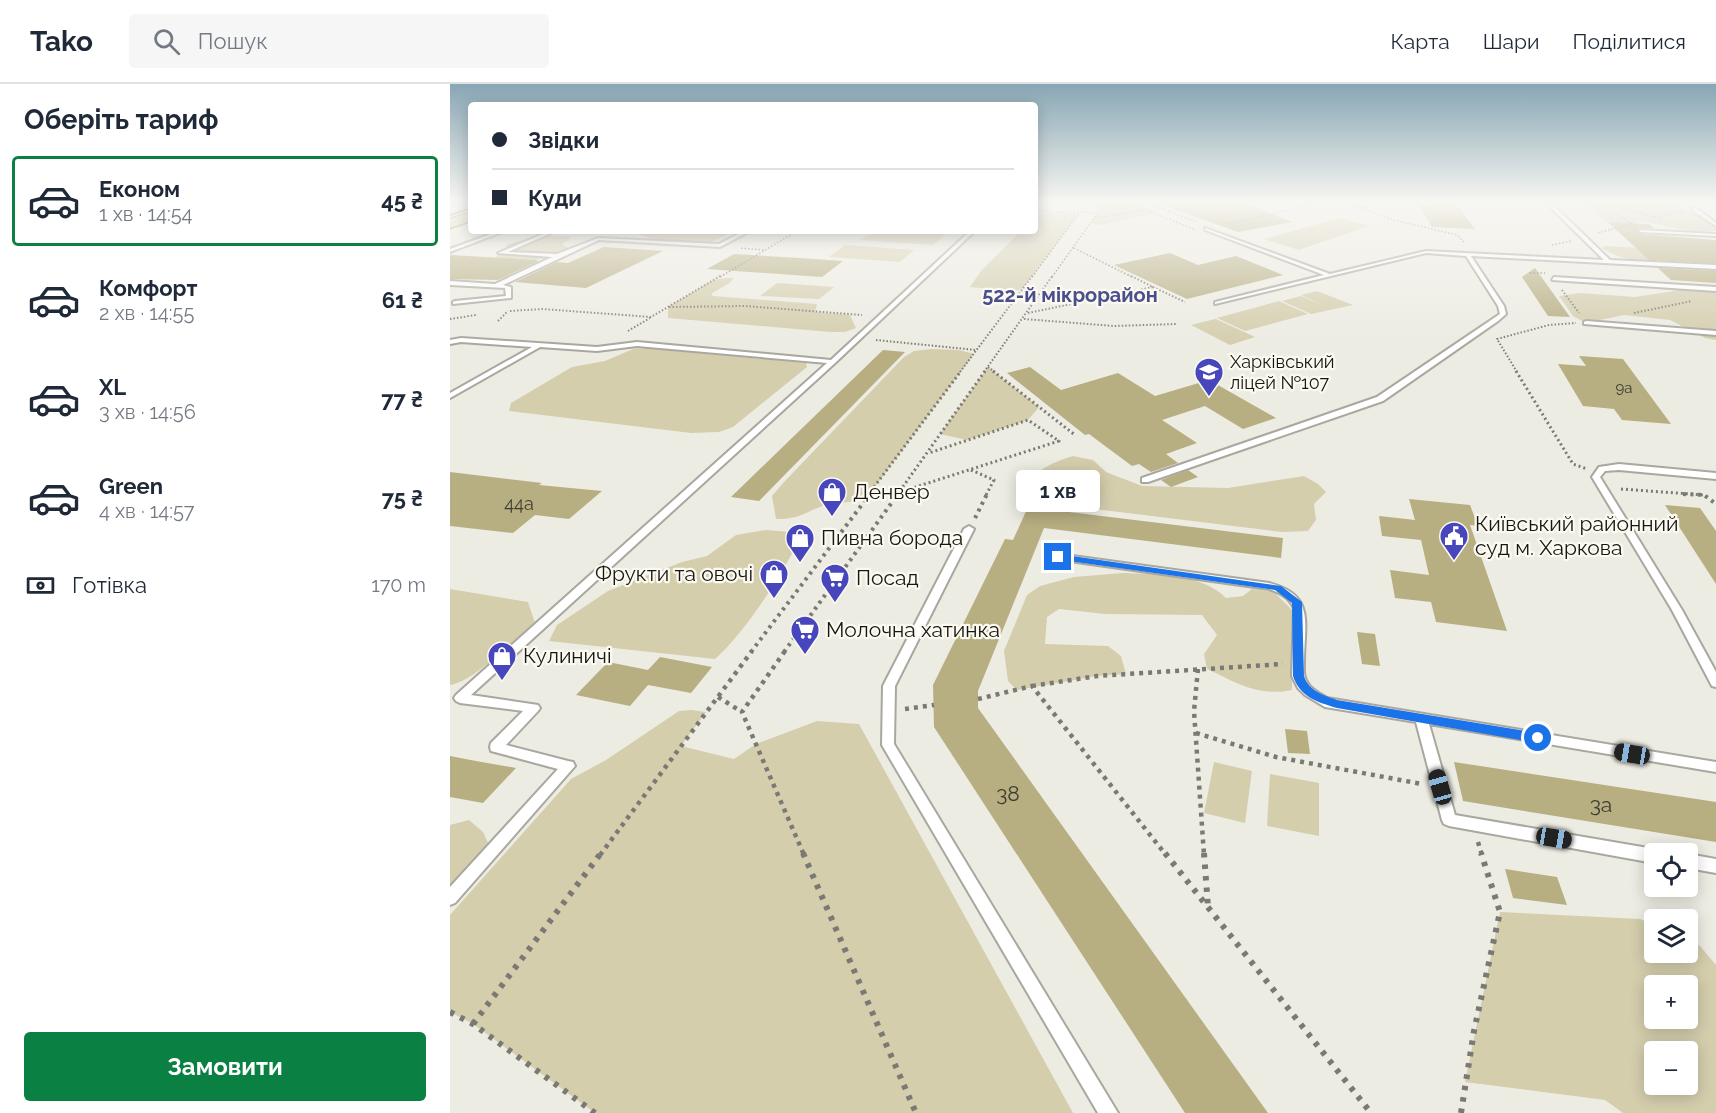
<!DOCTYPE html>
<html lang="uk">
<head>
<meta charset="utf-8">
<style>
  body { margin:0; font-family:Raleway,sans-serif; background:#f6f6f7; color:#1f2937; height:100vh; display:flex; flex-direction:column; font-size:22px; white-space:nowrap }
  * { box-sizing:border-box; margin:0 }
  p { font-size:20px; color:#747a83 }
  .icon { flex:none; width:33px; height:33px; fill:none; stroke:currentColor; stroke-width:2; stroke-linecap:round; stroke-linejoin:round }
  .map { position:relative; flex:1; overflow:hidden }
  .side { display:flex; flex-direction:column; background:#fff; width:450px }
  .side>* { flex:none }
  .banner { position:absolute; left:18px; top:18px; width:570px; height:132px; border-radius:6px; box-shadow:0 3px 15px #0003; display:grid; align-content:center; height:132px; padding:0 24px; background:#fff }
  .buttons { position:absolute; left:1194px; top:759px; display:grid; gap:12px }
  .buttons a { display:grid; place-items:center; width:54px; height:54px; border-radius:6px; background:#fff; box-shadow:0 3px 15px #0003; font-size:30px }
  .end { position:absolute; width:27px; height:27px; margin:-14px; border:8px solid #1a73e8; background:#fff; box-shadow:0 0 0 3px #fff }
  .from { border-radius:50% }
  .bubble { position:absolute; height:42px; border-radius:6px; background:#fff; box-shadow:0 3px 15px #0003; font-size:20px; font-weight:700; line-height:42px; text-align:center }
  .car { position:absolute; width:18px; height:36px; margin:-18px -9px; border-radius:8px; box-shadow:0 0 4px 2px #0007; background:linear-gradient(#222 24%,#8ab4d8 0 40%,#222 0 76%,#8ab4d8 0 86%,#222 0) }
  .banner b { display:flex; align-items:center; gap:21px; height:57px; font-size:22px }
  .banner b+b { border-top:2px solid #e0e1e3 }
  .banner i { width:15px; height:15px; background:#1f2937 }
  ul { padding:0; list-style:none }
  li { display:flex; align-items:center; gap:18px; height:90px; margin:0 12px 9px; padding:0 12px; border:3px solid transparent; border-radius:6px }
  li div { flex:1 }
  li b { display:block; font-size:22px }
  li em { font-style:normal; font-weight:700 }
  li.active { border-color:#0b8043 }
  li>.icon { width:54px; height:54px; stroke-width:1.5 }
  h2 { padding:0 24px; font-size:27px; line-height:72px }
  .pay { display:flex; align-items:center; gap:15px; height:66px; padding:0 24px; font-size:22px }
  .pay p { margin-inline-start:auto }
  .button { display:flex; gap:12px; margin-top:auto; padding:12px 24px }
  .button a { flex:1; height:69px; border-radius:6px; background:#0b8043; color:#fff; font-size:24px; font-weight:700; line-height:69px; text-align:center }
  header { display:flex; align-items:center; gap:36px; box-sizing:border-box; height:84px; padding:0 30px; background:#fff; border-bottom:2px solid #e0e1e3 }
  header strong { font-size:28px }
  nav { display:flex; gap:33px; margin-inline-start:auto; font-size:21px }
  .search { width:420px; height:54px; background:#f6f6f7; display:flex; align-items:center; gap:15px; box-sizing:border-box; padding:0 21px; border-radius:6px; color:#747a83; font-size:22px }
  main { display:flex; flex:1; min-height:0 }
  .map>svg:first-child { display:block }
</style>
</head>
<body>
<header>
<strong>Tako</strong>
<div class="search"><svg class="icon" aria-label="search" viewBox="0 0 24 24"><circle cx="10" cy="10" r="6"/><path d="M15 15l6 6"/></svg>Пошук</div>
<nav><a>Карта</a><a>Шари</a><a>Поділитися</a></nav>
</header>
<main>
<section class="side">
<h2>Оберіть тариф</h2>
<ul>
<li class="active"><svg class="icon" aria-label="car" viewBox="0 0 24 24"><path d="M5 17H2v-5l4-1 3-4h7l3 4 3 1v5h-3M9 17h6M6 11h13"/><circle cx="7" cy="17" r="2"/><circle cx="17" cy="17" r="2"/></svg><div><b>Економ</b><p>1 хв · 14:54</p></div><em>45 ₴</em></li>
<li><svg class="icon" aria-label="car" viewBox="0 0 24 24"><path d="M5 17H2v-5l4-1 3-4h7l3 4 3 1v5h-3M9 17h6M6 11h13"/><circle cx="7" cy="17" r="2"/><circle cx="17" cy="17" r="2"/></svg><div><b>Комфорт</b><p>2 хв · 14:55</p></div><em>61 ₴</em></li>
<li><svg class="icon" aria-label="car" viewBox="0 0 24 24"><path d="M5 17H2v-5l4-1 3-4h7l3 4 3 1v5h-3M9 17h6M6 11h13"/><circle cx="7" cy="17" r="2"/><circle cx="17" cy="17" r="2"/></svg><div><b>XL</b><p>3 хв · 14:56</p></div><em>77 ₴</em></li>
<li><svg class="icon" aria-label="car" viewBox="0 0 24 24"><path d="M5 17H2v-5l4-1 3-4h7l3 4 3 1v5h-3M9 17h6M6 11h13"/><circle cx="7" cy="17" r="2"/><circle cx="17" cy="17" r="2"/></svg><div><b>Green</b><p>4 хв · 14:57</p></div><em>75 ₴</em></li>
</ul>
<div class="pay"><svg class="icon" aria-label="cash" viewBox="0 0 24 24"><path d="M3 7h18v10H3z"/><circle cx="12" cy="12" r="2"/></svg>Готівка<p>170 m</p></div>
<div class="button"><a>Замовити</a></div>
</section>
<div class="map">
<svg width="1266" height="1029" viewBox="0 0 1266 1029">
  <rect width="100%" height="100%" fill="#edece3"/>
  <path fill="#d4cead" fill-rule="evenodd" d="M627,117H681L704,127L701,130L651,141L641,139L655,118Z
    M1133,117H1210L1251,133L1266,143V147H1240L1190,137L1173,143L1158,139Z
    M601,129L628,131L573,204L565,207L520,203L531,187L571,147H585L586,132Z
    M890,134L919,142L849,166L814,155Z
    M168,147H284L262,158L249,160L209,157L186,149Z
    M424,147H499L483,161L411,156Z
    M87,152H120V155L113,159L114,162L121,164L84,177L44,175L49,170L66,164L55,163L57,160Z
    M395,161L464,166L450,178L379,173Z
    M1155,162L1247,167L1266,172V182C1231,180 1182,184 1152,164Z
    M276,194H283L281,198L261,210L263,212L367,220L365,228L400,231L406,244L395,248H380L218,234V223L263,196Z
    M327,199L384,203L369,215L310,212Z
    M1230,206L1266,208V256L1255,254L1220,236L1174,231L1136,239L1123,232L1109,212L1130,209L1185,213Z
    M867,207L903,221L861,230L832,217L851,212L872,221L851,211Z
    M829,217L858,230L795,247L767,234Z
    M765,235H766L805,253L780,261L741,241Z
    M199,264L356,279L357,283L283,343L269,348L241,349L59,327L61,319L122,283L155,277L183,265Z
    M481,265L509,266L524,270L415,416C402,418 389,418 376,421C355,427 353,435 326,435L322,412L334,398L454,273L464,267Z
    M538,283L589,323L578,336L517,356L490,350Z
    M623,372L643,376L656,388L692,402L778,404L854,392L868,400L876,408L864,420L866,436L858,447L832,448L604,420L578,413L571,403C587,387 601,378 623,372Z
    M316,446L340,448L349,456C332,491 294,550 265,575L99,557L107,541L158,507L232,478L257,472L286,451Z
    M673,489C705,490 753,490 776,514L793,512L802,505L824,508L842,526V606C808,613 787,599 757,585L754,570L767,551L752,531L655,530L609,525L597,533L595,560L658,562L671,572L676,590L647,592L567,606L558,597L554,567L577,511L590,502L624,493Z
    M0,505L78,518L85,539C66,554 22,599 0,601Z
    M241,626L256,628L231,662L284,675L306,660L367,637L409,640L623,1029H145L23,940L0,928V831L121,695L156,676L229,627Z
    M764,678L802,687L795,739L754,729Z
    M820,690L869,699V752L817,742Z
    M19,736L33,748L38,759L0,801V741Z
    M1050,828L1190,835L1204,841V868H1238V856L1250,862L1266,881V1029H1173L1155,1016L1015,998ZM1204,902H1238V934H1204ZM1204,968H1238V1000H1204Z"/>
  <path fill="#b7ae82" d="M710,117H787L842,138L788,148L710,120Z
    M982,119L1006,120L1025,145L982,143L969,121L985,122Z
    M1158,138L1199,140L1204,144H1189L1187,148L1189,150L1266,156V179L1199,176Z
    M154,163L213,167L136,204L65,198L107,178L118,179Z
    M720,169L748,181L786,172L833,191L737,215L664,181Z
    M284,170L349,174L393,177L372,193L257,185Z
    M0,171L85,176L89,177L48,196L0,195Z
    M1085,184L1120,233L1098,232L1072,193Z
    M1208,184L1266,187V199L1221,196Z
    M433,266L455,268L309,417L281,413Z
    M1129,272L1173,275L1221,340L1172,336L1164,325L1133,322L1108,280L1136,282Z
    M580,283L611,306L668,289L705,312L759,296L826,334L793,345L755,322L712,336L747,359L716,370L728,379L701,388L689,380L682,382L639,350L635,351L557,289Z
    M738,386L748,393L721,403L711,396Z
    M0,388L92,399L89,401L152,407L119,435L85,431L63,449L0,442Z
    M959,415L1020,421L1028,442L1020,441L1057,547L986,538L981,518L945,514L940,486L979,491L971,456L932,452L929,432L965,436Z
    M1215,421L1250,424L1266,447V500Z
    M578,423L833,454L831,474L594,444L528,607V624L818,1029H735L484,643L483,601L555,455L563,456Z
    M907,548L925,550L930,582L912,580Z
    M210,573L262,583L241,609L198,601L180,622L126,611L158,578L198,586Z
    M835,645L857,647L860,670L838,669Z
    M0,672L26,677L66,684L33,719L0,713Z
    M1004,678L1266,718V758L1013,717Z
    M1055,785L1107,793L1117,821L1063,814Z"/>
  <g fill="none" stroke-linecap="round" stroke-linejoin="round">
    <g stroke="#a9a79f" stroke-width="4">
      <path id="service" d="M5,117H12L0,121V119Z
        M1094,117H1099L1160,176L1266,181V185L1021,172L1054,222L1056,230L1048,237L933,317L698,398H692V394L927,313L1050,230L1048,222L1016,172L976,169L765,220V218L874,191L755,146V144L880,190L976,167L1154,176Z
        M1242,124H1246L1266,139V142L1242,126Z
        M1191,146L1266,150V152L1189,148Z
        M49,147H55L0,168V165Z
        M100,147H106L58,168L107,170L148,154L269,160L294,147H300L270,163L149,156L53,201L61,203V214L3,220V218L5,217L56,212L55,204L0,201V197L45,200L102,173L48,169Z
        M520,147H525L385,279L21,611L88,621L90,624L88,627L56,661L118,677L123,678L125,682L5,819L0,821V803L108,685L41,667L40,663L41,659L73,627L10,619L6,617L4,614L6,611L377,279L187,262L147,267L90,263L0,314V309L82,263L11,258L0,260V256L11,254L147,263L187,258L381,276Z
        M1104,193L1266,203V207L1102,196Z
        M1136,237L1266,247V251L1134,240V238Z
        M1169,380L1266,389V395L1169,386L1155,387L1150,393L1232,526L1266,588V603L1262,602L1222,526L1142,393L1149,383Z
        M519,442L524,445L445,602L444,660L668,1029H648L432,661L433,602L514,445Z
        M608,470L819,499C866,511 854,539 854,578C854,584 853,591 856,596C860,605 869,609 877,614L1266,678V688L979,640L1005,731L1204,765L1210,770H1204V779L999,742L994,740L992,736L966,638L875,623L855,611L848,604L842,592L844,524C839,513 830,509 819,505L605,475L603,473L605,471Z
        M1238,770L1266,775V789L1238,784Z"/>
    </g>
    <g stroke="#887b3c" stroke-width="3">
      <path id="primary" d="M21,128V137L0,144V135Z"/>
    </g>
    <path stroke="#7a7974" stroke-width="1.5" stroke-dasharray="1.5 2" stroke-linecap="butt" d="M676,117L695,126
      M692,117L747,138
      M891,117L944,136L1007,151L1015,159
      M1217,117L1232,124
      M1153,119L1213,135
      M1154,120L1182,140
      M666,121L672,124L657,123Z
      M910,124L939,117
      M585,127L628,129
      M1210,132L1235,127
      M645,134L696,126L746,146
      M778,140L880,117
      M1148,149L1181,140
      M1102,161L1121,157
      M291,164L314,166
      M624,164L682,193
      M1080,189H1095
      M270,193L347,147
      M582,193L630,128L648,129
      M602,193L656,117"/>
    <path stroke="#7a7974" stroke-width="2" stroke-dasharray="1.5 2" stroke-linecap="butt" d="M703,203L735,218
      M1112,206L1129,229
      M219,223L295,222L412,231
      M60,227L92,225L201,233L272,191
      M578,229L703,203L679,191
      M1184,229L1242,217
      M0,235L26,231
      M574,235L664,242L727,240
      M48,237L58,227
      M178,247L200,234
      M426,256L526,266
      M538,283L545,288
      M510,288L583,191
      M534,288L603,191
      M1067,288L1047,255L1099,241L1126,239"/>
    <path stroke="#7a7974" stroke-width="3" stroke-dasharray="2 3" stroke-linecap="butt" d="M543,287L625,351
      M1066,287L1123,380L1137,385
      M521,386L544,396L536,411
      M1171,405L1254,411
      M450,408L609,357L578,336L479,369
      M418,411L511,287
      M447,411L535,287"/>
    <path stroke="#7a7974" stroke-width="4" stroke-dasharray="3 4.5" stroke-linecap="butt" d="M1233,410L1254,411L1266,420
      M525,434L537,410
      M301,568L420,410
      M334,568L448,410"/>
    <path stroke="#7a7974" stroke-width="4.5" stroke-dasharray="4 5" stroke-linecap="butt" d="M335,567L292,628L354,771
      M748,585L744,627L754,771
      M582,602L647,592L833,580
      M268,613L292,628
      M528,615L582,602L716,771
      M455,625L484,621
      M746,649L826,673L972,700
      M1028,758L1032,771
      M150,771L302,567"/>
    <path stroke="#7a7974" stroke-width="6" stroke-dasharray="4.5 7" stroke-linecap="butt" d="M353,769L466,1029
      M715,769L921,1029
      M754,769L758,823
      M0,928L23,940L145,1029
      M23,940L151,769
      M1011,1029L1024,947L1050,828L1031,769"/>
    <use href="#service" fill="#fff" fill-rule="evenodd"/>
    <use href="#primary" fill="#dcd097" fill-rule="evenodd"/>
    <path stroke="#2d2d29" stroke-width="1.5" d="M0,131L21,124"/>
  </g>
  <linearGradient id="sky" x2="0" y2="1"><stop stop-color="#88a6b4"/><stop offset="0.45" stop-color="#f7f6f2"/><stop offset="1" stop-color="#f7f6f2" stop-opacity="0"/></linearGradient>
  <rect width="1266" height="261" fill="url(#sky)"/>
  <path fill="#1a73e8" d="M608,470L831,502L852,518L854,592C859,607 873,611 887,616L1088,649L1094,654L1088,659L887,624C867,618 850,613 843,592L842,519L825,506L604,475V471Z"/>
  <defs>
    <g id="school-pin" transform="scale(1.5)"><path d="M0 17L-7.5 6A9.5 9.5 0 1 1 7.5 6Z" fill="#4846bc" stroke="#fbf9f0"/><path d="M0-5L7-2L0 1L-7-2ZM-4 1L0 2.5L4 1V4Q0 6-4 4Z" fill="#fff"/></g>
    <g id="shop-pin" transform="scale(1.5)"><path d="M0 17L-7.5 6A9.5 9.5 0 1 1 7.5 6Z" fill="#4846bc" stroke="#fbf9f0"/><path d="M-5-2.5h2.3a2.7 3.5 0 0 1 5.4 0H5L5.5 6h-11ZM-1.5-2.5h3a1.5 2.3 0 0 0-3 0Z" fill="#fff"/></g>
    <g id="civic-pin" transform="scale(1.5)"><path d="M0 17L-7.5 6A9.5 9.5 0 1 1 7.5 6Z" fill="#4846bc" stroke="#fbf9f0"/><path d="M-.6-6.5H3V-4.5H.6V-3L4-1V1h2V6H-6V1h2V-1L-.6-3ZM-1.2 2.5V6h2.4V2.5Z" fill="#fff"/></g>
    <g id="supermarket-pin" transform="scale(1.5)"><path d="M0 17L-7.5 6A9.5 9.5 0 1 1 7.5 6Z" fill="#4846bc" stroke="#fbf9f0"/><path d="M-6-5.5h2.5l.6 2H6L4.5 2H-2.5L-4.4-4H-6ZM-1.5 3.2a1.3 1.3 0 1 0 .1 0ZM3 3.2a1.3 1.3 0 1 0 .1 0Z" fill="#fff"/></g>
  </defs>
  <g fill-rule="evenodd">
    <use href="#school-pin" x="759" y="288"/>
    <use href="#shop-pin" x="382" y="408"/>
    <use href="#civic-pin" x="1004" y="452"/>
    <use href="#shop-pin" x="350" y="454"/>
    <use href="#shop-pin" x="324" y="490"/>
    <use href="#supermarket-pin" x="385" y="494"/>
    <use href="#supermarket-pin" x="355" y="546"/>
    <use href="#shop-pin" x="52" y="572"/>
  </g>
  <g text-anchor="middle" stroke-width="4.5" stroke-linejoin="round" paint-order="stroke">
    <g font-size="15" fill="#3f3d30">
      <text x="1174" y="309">9а</text>
    </g>
    <g font-size="18" fill="#171714" stroke="#fbf9f0" text-anchor="start">
      <text x="780" y="284">Харківський<tspan x="780" dy="21">ліцей №107</tspan></text>
    </g>
    <g font-size="18" fill="#3f3d30">
      <text x="69" y="426">44а</text>
    </g>
    <g font-size="20" font-weight="bold" fill="#494e8c" stroke="#fbf9f0">
      <text x="620" y="218">522-й мікрорайон</text>
    </g>
    <g font-size="21" fill="#171714" stroke="#fbf9f0" text-anchor="start">
      <text x="403" y="415">Денвер</text>
      <text x="1025" y="447">Київський районний<tspan x="1025" dy="24">суд м. Харкова</tspan></text>
      <text x="371" y="461">Пивна борода</text>
      <text x="303" y="497" text-anchor="end">Фрукти та овочі</text>
      <text x="406" y="501">Посад</text>
      <text x="376" y="553">Молочна хатинка</text>
      <text x="73" y="579">Кулиничі</text>
    </g>
    <g font-size="21" fill="#3f3d30">
      <text x="558" y="717">38</text>
      <text x="1151" y="728">3а</text>
    </g>
  </g>
</svg>
<div class="buttons">
<a><svg class="icon" aria-label="locate" viewBox="0 0 24 24"><circle cx="12" cy="12" r="6"/><path d="M12 2v4M12 18v4M2 12h4M18 12h4"/></svg></a>
<a><svg class="icon" aria-label="layers" viewBox="0 0 24 24"><path d="M12 4l9 5-9 5-9-5zM3 14l9 5 9-5"/></svg></a>
<a>+</a>
<a>−</a>
</div>
<i class="end from" style="left:1088px;top:654px"></i>
<i class="end" style="left:608px;top:473px"></i>
<div class="bubble" style="left:566px;top:386px;width:84px">1 хв</div>
<i class="car" style="left:1182px;top:670px;rotate:280deg"></i>
<i class="car" style="left:990px;top:703px;rotate:344deg"></i>
<i class="car" style="left:1104px;top:754px;rotate:100deg"></i>
<div class="banner">
<b><i class="from"></i>Звідки</b>
<b><i></i>Куди</b>
</div>
</div>
</main>
</body>
</html>
